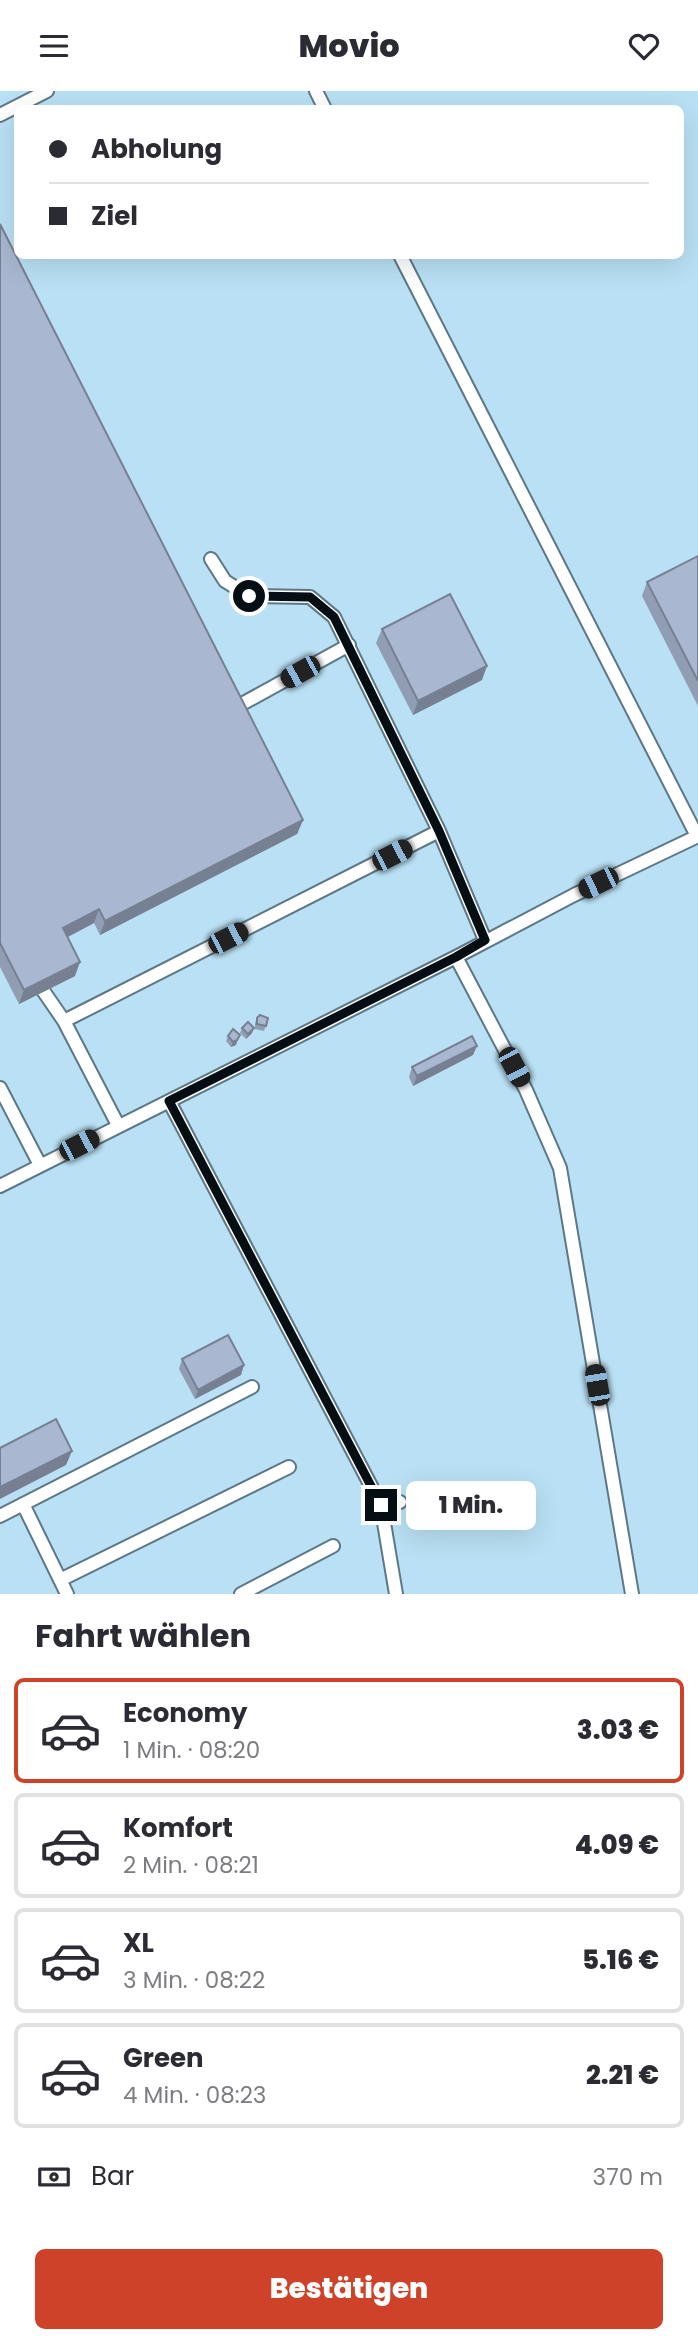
<!DOCTYPE html>
<html lang="de">
<head>
<meta charset="utf-8">
<style>
  body { margin:0; font-family:Poppins,sans-serif; background:#f7f7f7; color:#2b2b33; height:100vh; display:flex; flex-direction:column; font-size:26px; white-space:nowrap }
  * { box-sizing:border-box; margin:0 }
  p { font-size:23px; color:#7c7c81 }
  .icon { flex:none; width:38px; height:38px; fill:none; stroke:currentColor; stroke-width:2; stroke-linecap:round; stroke-linejoin:round }
  .map { position:relative; height:1503px; overflow:hidden }
  .sheet { display:flex; flex-direction:column; background:#fff; flex:1 }
  .sheet>* { flex:none }
  .top-card { position:absolute; left:14px; top:14px; width:670px; height:154px; border-radius:10px; box-shadow:0 7px 28px #0002; display:grid; align-content:center; height:154px; padding:0 35px; background:#fff }
  .end { position:absolute; width:32px; height:32px; margin:-16px; border:9px solid #050e13; background:#fff; box-shadow:0 0 0 4px #fff }
  .from { border-radius:50% }
  .bubble { position:absolute; height:49px; border-radius:10px; background:#fff; box-shadow:0 7px 28px #0002; font-size:23px; font-weight:800; line-height:49px; text-align:center }
  .car { position:absolute; width:21px; height:42px; margin:-21px -10px; border-radius:9px; box-shadow:0 0 5px 2px #0007; background:linear-gradient(#222 24%,#8ab4d8 0 40%,#222 0 76%,#8ab4d8 0 86%,#222 0) }
  .top-card b { display:flex; align-items:center; gap:24px; height:66px; font-size:26px }
  .top-card b+b { border-top:2px solid #e1e1e2 }
  .top-card i { width:18px; height:18px; background:#2b2b33 }
  ul { padding:0; list-style:none }
  li { display:flex; align-items:center; gap:21px; height:105px; margin:0 14px 10px; padding:0 21px; border:4px solid #e1e1e2; border-radius:10px }
  li div { flex:1 }
  li b { display:block; font-size:26px }
  li em { font-style:normal; font-weight:800 }
  li.selected { border-color:#cd4229 }
  li>.icon { width:63px; height:63px; stroke-width:1.5 }
  h2 { padding:0 35px; font-size:32px; line-height:84px }
  .pay { display:flex; align-items:center; gap:18px; height:77px; padding:0 35px; font-size:26px }
  .pay p { margin-inline-start:auto }
  .button { display:flex; gap:14px; margin-top:auto; padding:14px 35px }
  .button a { flex:1; height:80px; border-radius:10px; background:#cd4229; color:#fff; font-size:28px; font-weight:800; line-height:80px; text-align:center }
  header { display:flex; justify-content:space-between; align-items:center; height:91px; padding:0 35px; background:#fff; font-size:32px; font-weight:800 }
  .map>svg:first-child { display:block }
</style>
</head>
<body>
<header><svg class="icon" aria-label="menu" viewBox="0 0 24 24"><path d="M4 6h16M4 12h16M4 18h16"/></svg>Movio<svg class="icon" aria-label="heart" viewBox="0 0 24 24"><path d="M12 20l-8-8c-3-5 5-10 8-4 3-6 11-1 8 4z"/></svg></header>
<div class="map">
<svg width="698" height="1503" viewBox="0 0 698 1503">
  <rect width="100%" height="100%" fill="#cceafa"/>
  <path fill="#b9e0f4" fill-rule="evenodd" d="M0,0H698V1503H0ZM18,18H681V164H18Z"/>
  <g fill="none" stroke-linecap="round" stroke-linejoin="round">
    <g stroke="#5c7886" stroke-width="16">
      <path id="service" d="M316,0L325,18
        M0,24L47,0
        M400,164L697,745
        M211,468L225,490L249,505L310,506L334,526L439,740L485,849
        M231,619L349,554
        M456,866L526,999L560,1077L632,1503
        M42,898L64,930L118,1034
        M64,930L439,740
        M0,997L40,1074
        M169,1010L381,1414L396,1503
        M0,1095L456,866L574,804L698,745
        M23,1413L67,1503
        M381,1414L400,1411
        M0,1425L252,1296
        M60,1489L289,1376
        M241,1503L333,1455"/>
    </g>
    <use href="#service" stroke="#fff" stroke-width="12"/>
  </g>
  <path fill="#919db3" d="M0,133L303,729L297,743L100,844L94,832L68,846L75,885L19,913L0,876Z
    M698,465V615L642,505L647,491Z
    M382,538L482,589L413,624L376,552Z
    M257,927H268L264,940L255,938V932Z
    M242,937L252,942L246,948L240,942Z
    M240,944L236,954L231,956L226,950L228,945Z
    M473,964L413,995L409,986L412,976Z
    M182,1268L241,1284L195,1308L179,1278Z"/>
  <path fill="#768092" d="M487,575L482,589L413,624L418,610Z
    M303,729L297,743L100,844L105,830Z
    M99,818L94,832L58,851L63,837Z
    M80,871L75,885L19,913L24,899Z
    M254,937L252,942L246,948L248,943Z
    M237,949L236,954L231,956L233,951Z
    M477,955L473,964L413,995L417,985Z
    M244,1274L241,1284L195,1308L198,1299Z
    M72,1360L66,1374L0,1408V1396Z"/>
  <path fill="#a9b7d0" stroke="#768092" stroke-width="2" d="M0,133L303,729L105,830L99,818L63,837L80,871L24,899L0,852Z
    M698,465V590L647,491Z
    M450,503L487,575L418,610L382,538Z
    M260,924L268,927L266,935L257,933V927Z
    M248,931L254,937L248,943L242,937Z
    M233,938L240,944L237,949L233,951L228,945Z
    M472,945L477,955L417,985L412,976Z
    M228,1244L244,1274L198,1299L182,1268Z
    M56,1328L72,1360L0,1396V1357Z"/>
  <g fill="none" stroke-linecap="round" stroke-linejoin="round">
    <path stroke="#050e13" stroke-width="9" d="M249,505L310,506L334,526L439,740L485,849L456,866L169,1010L381,1414"/>
  </g>
</svg>
<i class="end from" style="left:249px;top:505px"></i>
<i class="end" style="left:381px;top:1414px"></i>
<div class="bubble" style="left:406px;top:1390px;width:130px">1 Min.</div>
<i class="car" style="left:300px;top:581px;rotate:241deg"></i>
<i class="car" style="left:392px;top:764px;rotate:63deg"></i>
<i class="car" style="left:598px;top:792px;rotate:244deg"></i>
<i class="car" style="left:228px;top:847px;rotate:63deg"></i>
<i class="car" style="left:514px;top:976px;rotate:152deg"></i>
<i class="car" style="left:79px;top:1054px;rotate:63deg"></i>
<i class="car" style="left:597px;top:1294px;rotate:350deg"></i>
<div class="top-card">
<b><i class="from"></i>Abholung</b>
<b><i></i>Ziel</b>
</div>
</div>
<section class="sheet">
<h2>Fahrt wählen</h2>
<ul>
<li class="selected"><svg class="icon" aria-label="car" viewBox="0 0 24 24"><path d="M5 17H2v-5l4-1 3-4h7l3 4 3 1v5h-3M9 17h6M6 11h13"/><circle cx="7" cy="17" r="2"/><circle cx="17" cy="17" r="2"/></svg><div><b>Economy</b><p>1 Min. · 08:20</p></div><em>3.03 €</em></li>
<li><svg class="icon" aria-label="car" viewBox="0 0 24 24"><path d="M5 17H2v-5l4-1 3-4h7l3 4 3 1v5h-3M9 17h6M6 11h13"/><circle cx="7" cy="17" r="2"/><circle cx="17" cy="17" r="2"/></svg><div><b>Komfort</b><p>2 Min. · 08:21</p></div><em>4.09 €</em></li>
<li><svg class="icon" aria-label="car" viewBox="0 0 24 24"><path d="M5 17H2v-5l4-1 3-4h7l3 4 3 1v5h-3M9 17h6M6 11h13"/><circle cx="7" cy="17" r="2"/><circle cx="17" cy="17" r="2"/></svg><div><b>XL</b><p>3 Min. · 08:22</p></div><em>5.16 €</em></li>
<li><svg class="icon" aria-label="car" viewBox="0 0 24 24"><path d="M5 17H2v-5l4-1 3-4h7l3 4 3 1v5h-3M9 17h6M6 11h13"/><circle cx="7" cy="17" r="2"/><circle cx="17" cy="17" r="2"/></svg><div><b>Green</b><p>4 Min. · 08:23</p></div><em>2.21 €</em></li>
</ul>
<div class="pay"><svg class="icon" aria-label="cash" viewBox="0 0 24 24"><path d="M3 7h18v10H3z"/><circle cx="12" cy="12" r="2"/></svg>Bar<p>370 m</p></div>
<div class="button"><a>Bestätigen</a></div>
</section>
</body>
</html>
